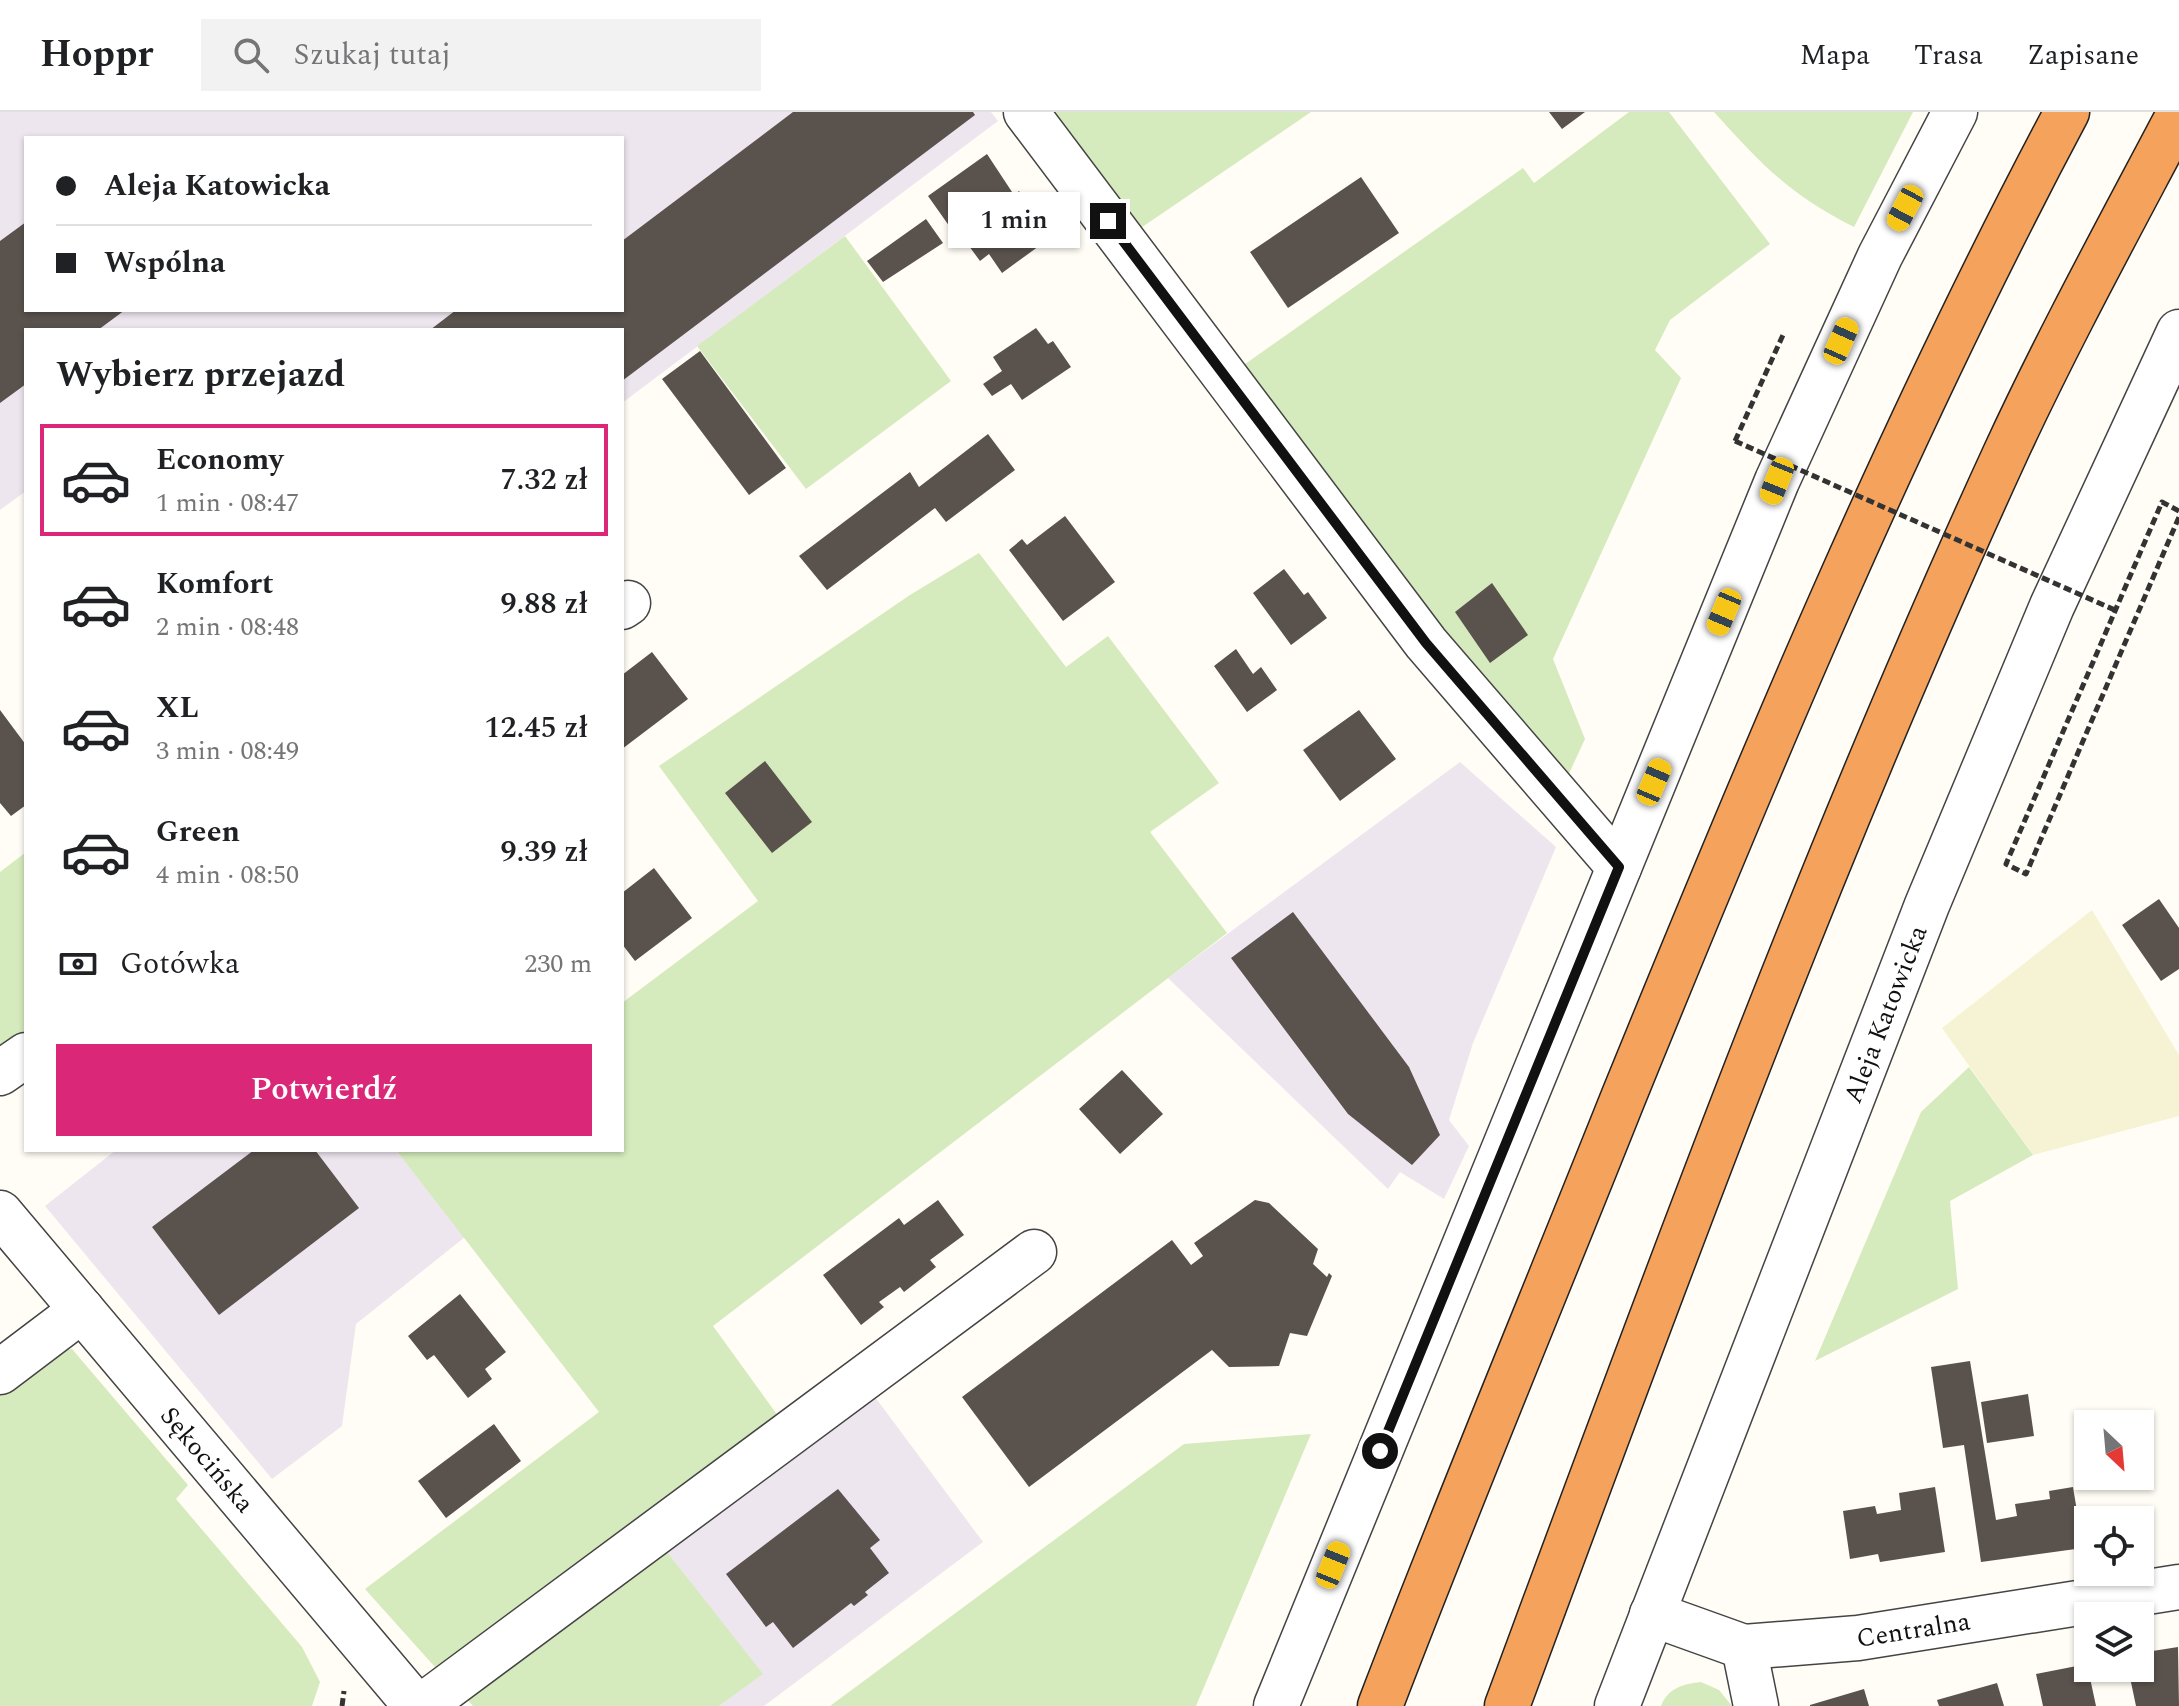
<!DOCTYPE html>
<html lang="pl">
<head>
<meta charset="utf-8">
<style>
  body { margin:0; font-family:Spectral,serif; background:#f2f2f2; color:#202124; height:100vh; display:flex; flex-direction:column; font-size:30px; white-space:nowrap }
  * { box-sizing:border-box; margin:0 }
  p { font-size:26px; color:#757577 }
  .icon { flex:none; width:44px; height:44px; fill:none; stroke:currentColor; stroke-width:2; stroke-linecap:round; stroke-linejoin:round }
  .map { position:relative; flex:1; overflow:hidden }
  .sheet { position:absolute; left:24px; top:216px; width:600px; height:824px; display:flex; flex-direction:column; background:#fff; border-radius:0px; box-shadow:0 2px 6px #0004 }
  .sheet>* { flex:none }
  .banner { position:absolute; left:24px; top:24px; width:600px; height:176px; border-radius:0px; box-shadow:0 2px 6px #0004; display:grid; align-content:center; height:176px; padding:0 32px; background:#fff }
  .needle { width:52px; rotate:154deg }
  .controls { position:absolute; left:2074px; top:1298px; display:grid; gap:16px }
  .controls a { display:grid; place-items:center; width:80px; height:80px; border-radius:0px; background:#fff; box-shadow:0 2px 6px #0004; font-size:40px }
  .end { position:absolute; width:36px; height:36px; margin:-18px; border:10px solid #111; background:#fff; box-shadow:0 0 0 4px #fff }
  .from { border-radius:50% }
  .bubble { position:absolute; height:56px; border-radius:0px; background:#fff; box-shadow:0 2px 6px #0004; font-size:26px; font-weight:600; line-height:56px; text-align:center }
  .car { position:absolute; width:24px; height:48px; margin:-24px -12px; border-radius:10px; box-shadow:0 0 6px 2px #0007; background:linear-gradient(#f5c518 24%,#345 0 40%,#f5c518 0 76%,#345 0 86%,#f5c518 0) }
  .banner b { display:flex; align-items:center; gap:28px; height:76px; font-size:30px }
  .banner b+b { border-top:2px solid #e0e0e0 }
  .banner i { width:20px; height:20px; background:#202124 }
  ul { padding:0; list-style:none }
  li { display:flex; align-items:center; gap:24px; height:112px; margin:0 16px 12px; padding:0 16px; border:4px solid transparent; border-radius:0px }
  li div { flex:1 }
  li b { display:block; font-size:30px }
  li em { font-style:normal; font-weight:600 }
  li.on { border-color:#db2777 }
  li>.icon { width:72px; height:72px; stroke-width:1.5 }
  h2 { padding:0 32px; font-size:36px; line-height:96px }
  .pay { display:flex; align-items:center; gap:20px; height:88px; padding:0 32px; font-size:30px }
  .pay p { margin-inline-start:auto }
  .cta { display:flex; gap:16px; margin-top:auto; padding:16px 32px }
  .cta a { flex:1; height:92px; border-radius:0px; background:#db2777; color:#fff; font-size:32px; font-weight:600; line-height:92px; text-align:center }
  header { display:flex; align-items:center; gap:48px; box-sizing:border-box; height:112px; padding:0 40px; background:#fff; border-bottom:2px solid #e0e0e0 }
  header strong { font-size:38px }
  nav { display:flex; gap:44px; margin-inline-start:auto; font-size:28px }
  .search { width:560px; height:72px; background:#f2f2f2; display:flex; align-items:center; gap:20px; box-sizing:border-box; padding:0 28px; border-radius:0px; color:#757577; font-size:30px }
  .map>svg:first-child { display:block }
</style>
</head>
<body>
<header>
<strong>Hoppr</strong>
<div class="search"><svg class="icon" aria-label="search" viewBox="0 0 24 24"><circle cx="10" cy="10" r="6"/><path d="M15 15l6 6"/></svg>Szukaj tutaj</div>
<nav><a>Mapa</a><a>Trasa</a><a>Zapisane</a></nav>
</header>
<div class="map">
<svg width="2179" height="1594" viewBox="0 0 2179 1594">
  <rect width="100%" height="100%" fill="#fffdf5"/>
  <path fill="#eee6ef" fill-rule="evenodd" d="M0,0H991L998,9L622,291V218H26V379L0,398ZM26,26H622V198H26Z
    M1460,650L1556,735L1473,931L1449,1008L1469,1034L1444,1087L1400,1060L1388,1077L1168,866Z
    M116,1038H396L465,1125L356,1212L342,1314L272,1367L45,1094Z
    M872,1281L983,1430L764,1594H719L762,1562L664,1436Z"/>
  <path fill="#f6f3d4" d="M2092,798L2179,943V1004L2033,1043L1942,916Z"/>
  <path fill="#d5ebbd" d="M1039,0H1311L1132,122Z
    M1629,0H1669L1770,132L1670,208L1655,238L1681,266L1553,547L1585,627L1566,668L1499,602L1238,257L1523,56L1534,71Z
    M1714,0H1913L1854,115C1790,83 1761,52 1714,0Z
    M845,124L951,269L806,377L697,234Z
    M979,441L1066,555L1108,524L1219,671L1150,720L1227,821L713,1214L781,1308L443,1564L365,1477L599,1300L396,1038H622V891L758,789L659,654L910,483Z
    M26,740V923L0,939V760Z
    M1969,955L2033,1043L1950,1089L1958,1177L1815,1249L1921,1000Z
    M72,1237L188,1373L176,1387L302,1535L320,1570L312,1594H0V1279L59,1239Z
    M1311,1322L1196,1594H830L1184,1332Z
    M664,1436L763,1562L719,1594H473L464,1584Z
    M1701,1570L1719,1578L1732,1594H1661C1668,1576 1683,1572 1701,1570Z"/>
  <path fill="#5a524d" d="M793,0H973L975,3L622,269V218H430L456,198H622V129Z
    M1549,0H1585L1562,17Z
    M987,42L1014,83L1019,79L1050,126L1002,161L989,142L980,149L969,134L978,127L970,116L957,125L928,84Z
    M1361,65L1399,121L1288,196L1250,140Z
    M926,107L943,131L883,170L867,149Z
    M26,110V198H125L98,218H26V272L0,291V129Z
    M1036,216L1048,232L1053,229L1071,255L1022,288L1011,272L992,284L983,272L1002,259L993,245Z
    M700,239L786,356L749,383L662,267Z
    M988,322L1015,358L946,410L935,396L827,478L799,444L910,360L919,375Z
    M1065,404L1115,470L1063,509L1009,438L1022,427L1027,433Z
    M1284,457L1304,483L1308,480L1327,506L1291,533L1253,481Z
    M1492,471L1528,523L1490,551L1455,500Z
    M1236,537L1253,562L1261,555L1277,578L1247,600L1214,554Z
    M652,540L688,587L622,637V563Z
    M0,598L26,633V693L11,704L0,691Z
    M1359,598L1396,647L1340,689L1303,638Z
    M765,649L812,710L772,741L725,681Z
    M654,756L692,806L635,849L622,832V781Z
    M2159,787L2179,816V857L2161,869L2122,813Z
    M1293,800L1409,955L1440,1023L1412,1053L1348,1002L1231,846Z
    M1122,958L1163,1002L1120,1042L1079,997Z
    M254,1038H315L359,1096L219,1203L152,1115Z
    M938,1088L964,1123L930,1148L936,1155L904,1180L900,1175L879,1190L884,1195L861,1213L823,1163L899,1106L904,1113Z
    M1255,1088L1269,1091L1318,1137L1313,1152L1327,1165L1329,1161L1332,1164L1307,1224L1290,1221L1279,1254L1229,1255L1212,1238L1029,1375L962,1285L1172,1128L1191,1153L1203,1144L1194,1131Z
    M460,1182L506,1240L485,1257L492,1267L468,1286L434,1243L427,1248L408,1224Z
    M1970,1249L1996,1408L2017,1404L2015,1392L2050,1387L2049,1379L2073,1375L2083,1436L1981,1450L1964,1333L1943,1336L1931,1255Z
    M2028,1282L2034,1324L1987,1331L1981,1290Z
    M494,1312L521,1349L446,1406L418,1369Z
    M1935,1375L1945,1440L1880,1450L1878,1442L1850,1447L1843,1399L1875,1394L1877,1402L1901,1398L1899,1381Z
    M838,1377L880,1428L870,1436L889,1461L865,1480L868,1483L854,1494L851,1491L793,1536L773,1510L766,1515L726,1462Z
    M2178,1535L2179,1594H2136L2128,1556H2140V1541Z
    M2087,1552L2096,1594H2043L2036,1562Z
    M1997,1571L2004,1594H1939L1937,1588Z
    M1864,1577L1869,1594H1810V1593Z"/>
  <g fill="none" stroke-linecap="round" stroke-linejoin="round">
    <g stroke="#444" stroke-width="47">
      <g id="minor">
        <path d="M1026,0L1426,531L1619,755"/>
        <path d="M622,495L628,491"/>
        <path d="M0,961L26,943"/>
        <path id="s1" d="M0,1101L416,1594"/>
        <path d="M0,1260L82,1198"/>
        <path id="s2" d="M1652,1502L1744,1535L1858,1526L2179,1475"/>
        <path d="M1744,1535L1756,1594"/>
        <path d="M422,1594L1034,1140"/>
        <path d="M1276,1594L1777,369L1880,144L1955,0"/>
        <path id="s3" d="M1617,1594L1927,793L2052,494L2179,220"/>
      </g>
    </g>
    <g stroke="#222" stroke-width="47">
      <path id="highway" d="M1380,1594C1458,1390 1542,1189 1623,986C1759,652 1897,319 2067,0
        M1507,1594C1663,1173 1817,751 2005,342C2058,227 2120,114 2179,2"/>
    </g>
    <path stroke="#333" stroke-width="5" stroke-dasharray="8 4" stroke-linecap="butt" d="M1735,329L1783,223
      M2179,399L2162,390L2006,752L2026,762L2179,405
      M342,1594L344,1579"/>
    <use href="#minor" stroke="#fff" stroke-width="44"/>
    <use href="#highway" stroke="#f5a25d" stroke-width="44"/>
    <path stroke="#333" stroke-width="5" stroke-dasharray="8 4" stroke-linecap="butt" d="M1735,329L2117,499"/>
  </g>
  <g fill="none" stroke-linecap="round" stroke-linejoin="round">
    <path stroke="#111" stroke-width="10" d="M1108,109L1426,531L1619,755L1380,1339"/>
  </g>
  <g text-anchor="middle" stroke-width="8" stroke-linejoin="round" paint-order="stroke">
    <g font-size="26" fill="#111" stroke="#fff">
      <text dy="9" stroke="none"><textPath href="#s3" startOffset="742">Aleja Katowicka</textPath></text>
      <text dy="9" stroke="none"><textPath href="#s1" startOffset="322">Sękocińska</textPath></text>
      <text dy="9" stroke="none"><textPath href="#s2" startOffset="268">Centralna</textPath></text>
    </g>
  </g>
</svg>
<div class="controls">
<a><svg class="needle" viewBox="-14 -14 28 28"><path d="M0-13l5 13h-10z" fill="#e53935"/><path d="M0 13l5-13h-10z" fill="#757577"/></svg></a>
<a><svg class="icon" aria-label="locate" viewBox="0 0 24 24"><circle cx="12" cy="12" r="6"/><path d="M12 2v4M12 18v4M2 12h4M18 12h4"/></svg></a>
<a><svg class="icon" aria-label="layers" viewBox="0 0 24 24"><path d="M12 4l9 5-9 5-9-5zM3 14l9 5 9-5"/></svg></a>
</div>
<i class="end from" style="left:1380px;top:1339px"></i>
<i class="end" style="left:1108px;top:109px"></i>
<div class="bubble" style="left:948px;top:80px;width:132px">1 min</div>
<i class="car" style="left:1905px;top:96px;rotate:208deg"></i>
<i class="car" style="left:1841px;top:229px;rotate:24deg"></i>
<i class="car" style="left:1777px;top:369px;rotate:202deg"></i>
<i class="car" style="left:1724px;top:500px;rotate:203deg"></i>
<i class="car" style="left:1654px;top:670px;rotate:23deg"></i>
<i class="car" style="left:1333px;top:1453px;rotate:22deg"></i>
<div class="banner">
<b><i class="from"></i>Aleja Katowicka</b>
<b><i></i>Wspólna</b>
</div>
<section class="sheet">
<h2>Wybierz przejazd</h2>
<ul>
<li class="on"><svg class="icon" aria-label="car" viewBox="0 0 24 24"><path d="M5 17H2v-5l4-1 3-4h7l3 4 3 1v5h-3M9 17h6M6 11h13"/><circle cx="7" cy="17" r="2"/><circle cx="17" cy="17" r="2"/></svg><div><b>Economy</b><p>1 min · 08:47</p></div><em>7.32 zł</em></li>
<li><svg class="icon" aria-label="car" viewBox="0 0 24 24"><path d="M5 17H2v-5l4-1 3-4h7l3 4 3 1v5h-3M9 17h6M6 11h13"/><circle cx="7" cy="17" r="2"/><circle cx="17" cy="17" r="2"/></svg><div><b>Komfort</b><p>2 min · 08:48</p></div><em>9.88 zł</em></li>
<li><svg class="icon" aria-label="car" viewBox="0 0 24 24"><path d="M5 17H2v-5l4-1 3-4h7l3 4 3 1v5h-3M9 17h6M6 11h13"/><circle cx="7" cy="17" r="2"/><circle cx="17" cy="17" r="2"/></svg><div><b>XL</b><p>3 min · 08:49</p></div><em>12.45 zł</em></li>
<li><svg class="icon" aria-label="car" viewBox="0 0 24 24"><path d="M5 17H2v-5l4-1 3-4h7l3 4 3 1v5h-3M9 17h6M6 11h13"/><circle cx="7" cy="17" r="2"/><circle cx="17" cy="17" r="2"/></svg><div><b>Green</b><p>4 min · 08:50</p></div><em>9.39 zł</em></li>
</ul>
<div class="pay"><svg class="icon" aria-label="cash" viewBox="0 0 24 24"><path d="M3 7h18v10H3z"/><circle cx="12" cy="12" r="2"/></svg>Gotówka<p>230 m</p></div>
<div class="cta"><a>Potwierdź</a></div>
</section>
</div>
</body>
</html>
